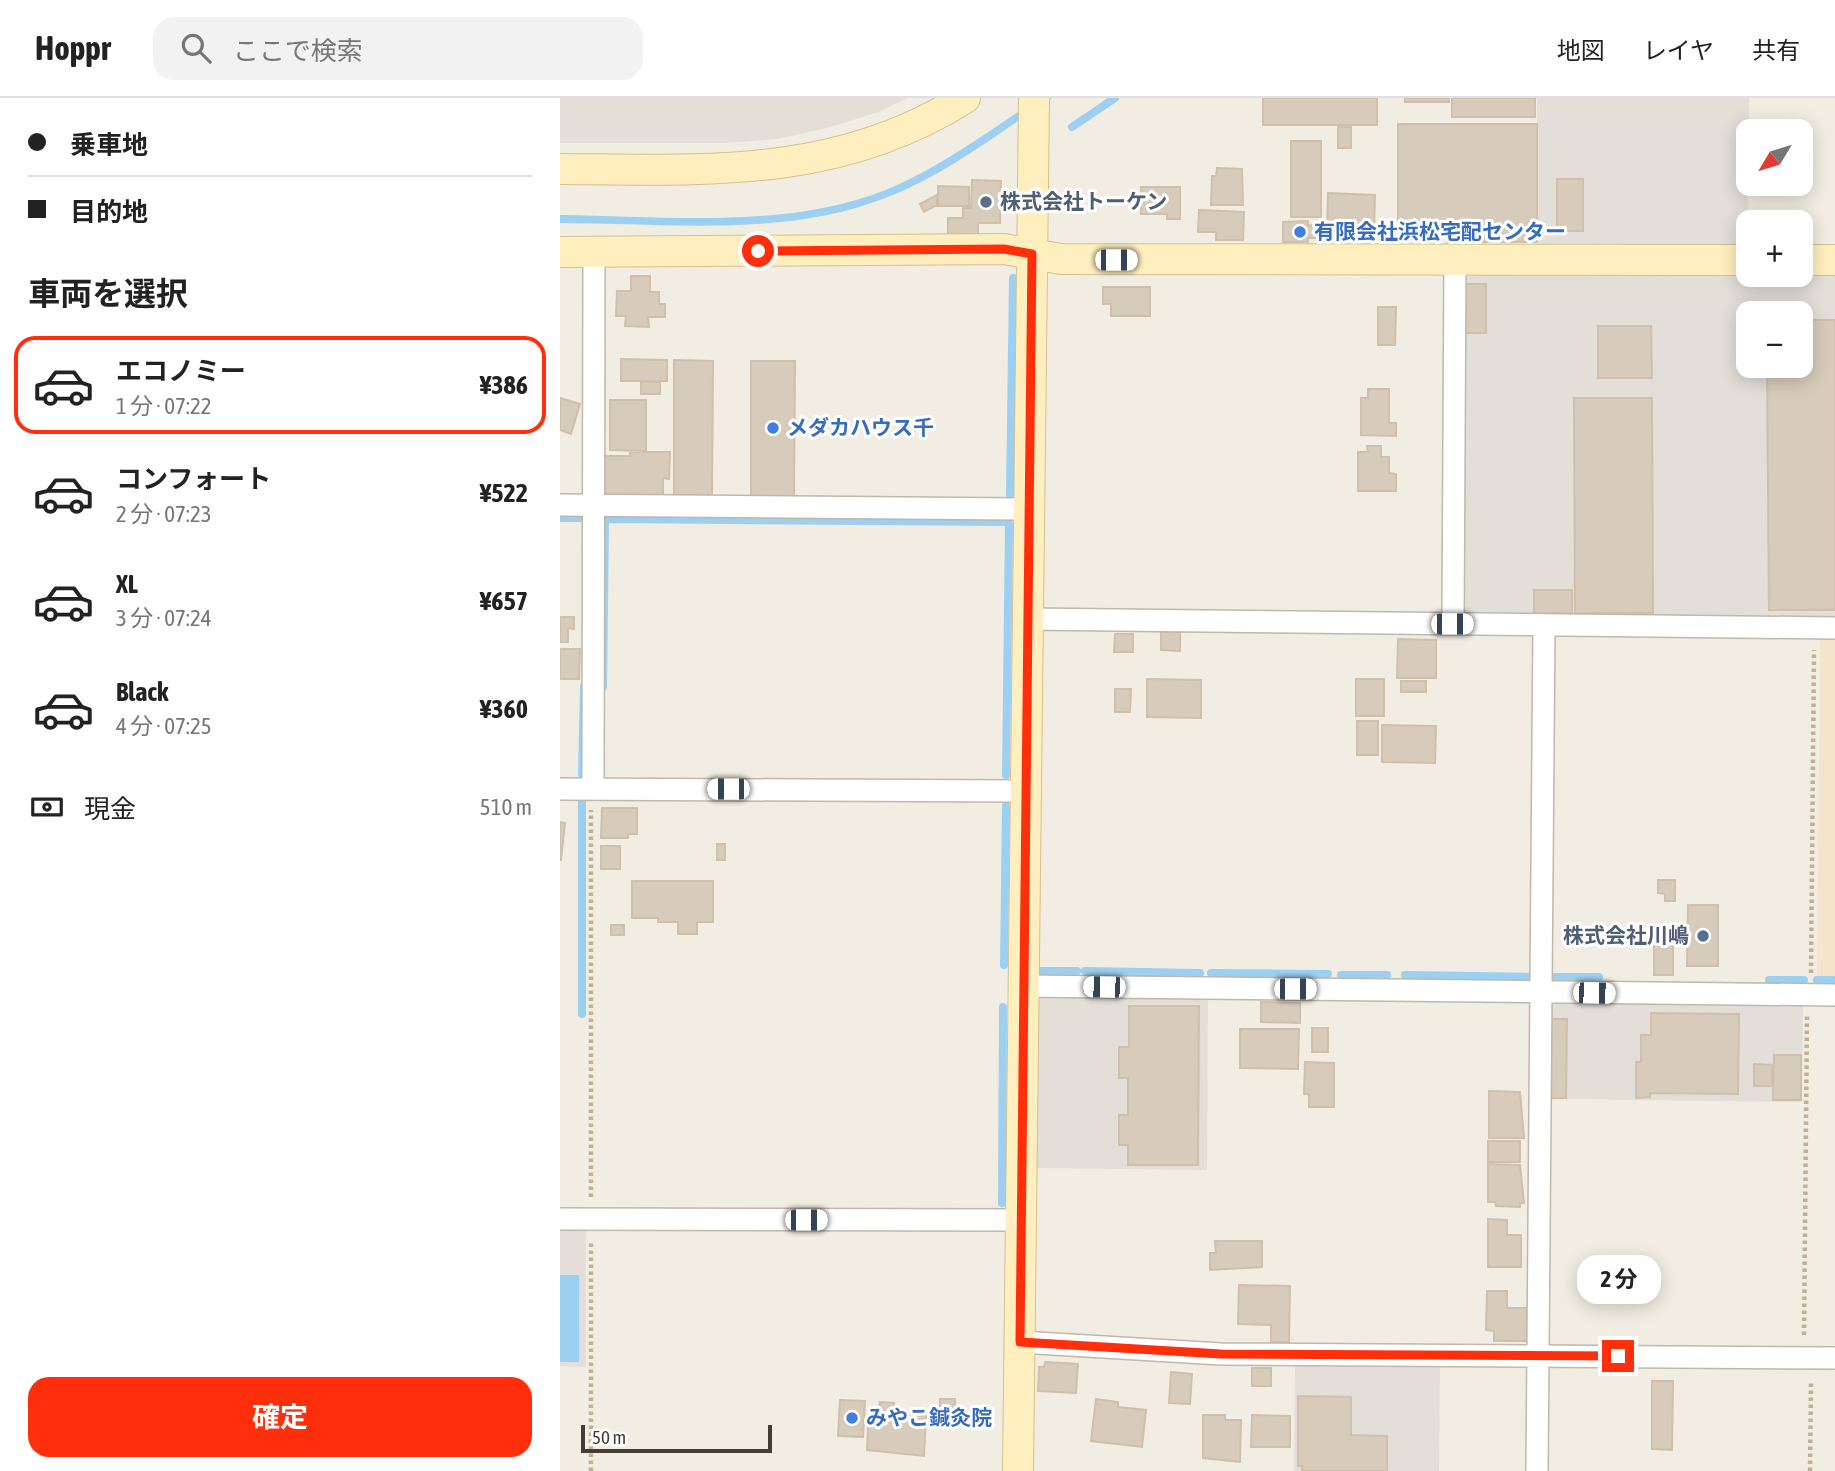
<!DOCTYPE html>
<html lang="ja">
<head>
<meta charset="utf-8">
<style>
  body { margin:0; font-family:"Asap Condensed","Noto Sans JP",sans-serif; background:#f2f2f2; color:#222; height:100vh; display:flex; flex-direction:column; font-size:26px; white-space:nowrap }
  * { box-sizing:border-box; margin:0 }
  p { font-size:23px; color:#767676 }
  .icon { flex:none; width:38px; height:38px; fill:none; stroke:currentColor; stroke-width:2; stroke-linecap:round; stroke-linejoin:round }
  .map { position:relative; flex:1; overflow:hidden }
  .sheet { display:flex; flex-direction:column; background:#fff; width:560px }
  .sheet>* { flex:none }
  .hud { display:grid; align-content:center; height:154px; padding:0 28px; background:#fff }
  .needle { width:46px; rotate:232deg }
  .fabs { position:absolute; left:1176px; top:21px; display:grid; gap:14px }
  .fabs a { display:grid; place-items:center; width:77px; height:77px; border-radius:14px; background:#fff; box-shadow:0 4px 18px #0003; font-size:35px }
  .scale { position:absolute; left:21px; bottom:18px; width:191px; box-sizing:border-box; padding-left:7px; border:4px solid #433d33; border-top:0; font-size:19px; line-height:24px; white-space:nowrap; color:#433d33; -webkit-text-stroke:5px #fff; paint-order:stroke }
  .end { position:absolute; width:32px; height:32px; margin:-16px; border:9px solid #ff2f0c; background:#fff; box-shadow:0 0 0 4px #fff }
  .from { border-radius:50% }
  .bubble { position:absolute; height:49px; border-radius:21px; background:#fff; box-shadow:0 4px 18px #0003; font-size:23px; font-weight:700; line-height:49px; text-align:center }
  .car { position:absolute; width:21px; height:42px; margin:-21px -10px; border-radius:9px; box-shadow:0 0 5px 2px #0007; background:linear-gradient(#fff 24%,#345 0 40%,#fff 0 76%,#345 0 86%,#fff 0) }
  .hud b { display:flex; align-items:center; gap:24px; height:66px; font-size:26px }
  .hud b+b { border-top:2px solid #e0e0e0 }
  .hud i { width:18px; height:18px; background:#222 }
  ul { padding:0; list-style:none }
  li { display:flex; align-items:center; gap:21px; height:98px; margin:0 14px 10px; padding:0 14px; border:4px solid transparent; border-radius:21px }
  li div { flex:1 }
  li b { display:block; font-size:26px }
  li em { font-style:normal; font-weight:700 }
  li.current { border-color:#ff2f0c }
  li>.icon { width:63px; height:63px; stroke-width:1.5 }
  h2 { padding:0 28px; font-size:32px; line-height:84px }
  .pay { display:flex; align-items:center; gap:18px; height:77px; padding:0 28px; font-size:26px }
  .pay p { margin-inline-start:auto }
  .cta { display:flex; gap:14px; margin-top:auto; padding:14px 28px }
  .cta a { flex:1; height:80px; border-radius:21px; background:#ff2f0c; color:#fff; font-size:28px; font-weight:700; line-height:80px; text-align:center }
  header { display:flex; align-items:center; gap:42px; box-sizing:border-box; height:98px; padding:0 35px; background:#fff; border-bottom:2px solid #e0e0e0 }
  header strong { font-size:33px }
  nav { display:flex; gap:38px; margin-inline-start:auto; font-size:24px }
  .search { width:490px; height:63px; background:#f2f2f2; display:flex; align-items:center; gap:18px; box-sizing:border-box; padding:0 24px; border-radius:21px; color:#767676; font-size:26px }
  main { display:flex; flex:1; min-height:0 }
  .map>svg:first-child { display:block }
</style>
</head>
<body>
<header>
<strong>Hoppr</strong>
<div class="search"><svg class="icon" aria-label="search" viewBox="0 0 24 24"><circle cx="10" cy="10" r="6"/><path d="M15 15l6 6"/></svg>ここで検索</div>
<nav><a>地図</a><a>レイヤ</a><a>共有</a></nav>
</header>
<main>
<section class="sheet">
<div class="hud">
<b><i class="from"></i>乗車地</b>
<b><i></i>目的地</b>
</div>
<h2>車両を選択</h2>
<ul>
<li class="current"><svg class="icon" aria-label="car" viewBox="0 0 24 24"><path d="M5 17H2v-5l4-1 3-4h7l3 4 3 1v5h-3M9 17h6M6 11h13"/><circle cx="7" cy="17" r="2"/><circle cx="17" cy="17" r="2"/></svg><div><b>エコノミー</b><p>1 分 · 07:22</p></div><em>¥386</em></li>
<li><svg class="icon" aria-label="car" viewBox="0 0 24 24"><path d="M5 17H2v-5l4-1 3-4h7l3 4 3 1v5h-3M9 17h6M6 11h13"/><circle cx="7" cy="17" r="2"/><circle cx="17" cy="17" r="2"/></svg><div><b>コンフォート</b><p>2 分 · 07:23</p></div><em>¥522</em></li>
<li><svg class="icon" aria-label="car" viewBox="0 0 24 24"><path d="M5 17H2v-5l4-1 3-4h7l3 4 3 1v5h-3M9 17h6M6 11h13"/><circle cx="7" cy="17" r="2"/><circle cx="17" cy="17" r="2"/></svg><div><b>XL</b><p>3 分 · 07:24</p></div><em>¥657</em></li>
<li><svg class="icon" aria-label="car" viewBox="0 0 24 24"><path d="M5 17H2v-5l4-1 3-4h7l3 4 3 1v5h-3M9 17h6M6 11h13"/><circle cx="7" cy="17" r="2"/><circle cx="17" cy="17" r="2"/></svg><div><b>Black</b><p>4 分 · 07:25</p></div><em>¥360</em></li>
</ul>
<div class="pay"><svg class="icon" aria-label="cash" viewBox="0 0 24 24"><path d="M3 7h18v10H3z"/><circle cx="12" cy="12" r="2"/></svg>現金<p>510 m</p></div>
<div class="cta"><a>確定</a></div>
</section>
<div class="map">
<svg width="1275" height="1373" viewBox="0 0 1275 1373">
  <rect width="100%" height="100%" fill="#f2ede2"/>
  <path fill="#f5e4cc" d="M1260,540H1275V878H1257Z"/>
  <path fill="#e3ded8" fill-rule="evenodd" d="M0,0H348L316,15L267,30L217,41L166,45H0Z
    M977,0H1189L1188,149H978Z
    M908,176H1275V521L906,516L900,511L902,181ZM1188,215H1241V268H1188Z
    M483,898L648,900L647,1072L474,1070L476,905Z
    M986,904L1243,906L1242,1004L985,1001Z
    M0,1130H26V1269L0,1268Z
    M735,1266L880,1267L879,1373H734Z"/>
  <path fill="#9ccff2" d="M479,0H492C439,35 387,76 328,99C225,140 108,125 0,125V117C106,118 228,132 328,91C382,68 430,32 479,0Z
    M0,1177H19V1264H0Z"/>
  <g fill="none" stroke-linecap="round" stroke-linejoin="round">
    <path stroke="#9ccff2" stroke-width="8" d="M512,29L555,0
      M450,397L453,180
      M0,420H20
      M47,421L448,424
      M43,589L45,423
      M22,677L24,588
      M446,677L449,426
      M22,704V916
      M444,867L446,708
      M482,873H517
      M525,873L640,875
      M651,875L768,876
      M781,877H827
      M845,877L975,879
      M987,879H1039
      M1209,882H1244
      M1257,882H1275
      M442,1105L443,909"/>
  </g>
  <path fill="#d7cbbb" stroke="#cec0ab" stroke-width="2" d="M703,0H817V27H703Z
    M845,0H889V4H845Z
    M892,0H975V19H892Z
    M838,26H977V144H907V128H838Z
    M778,29H791V50H778Z
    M731,43H761V119H731Z
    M657,70L682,71L683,107H651L652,78H656Z
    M997,81H1023V133H997Z
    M412,82L441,83L440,125H418V138H388V120H403V110H411Z
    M378,88L409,89V108H378Z
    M581,89H620V121H607V116H581Z
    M768,95L815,97L814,137L767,135Z
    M377,97V107L364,114L360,106Z
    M639,112L684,114L683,142H656V134H638Z
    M748,123V127L757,128V140H748V144H723V124Z
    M887,133H905V147H887Z
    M71,178H90V194H99V206H105V219H88L89,229L65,228L66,218H56L57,193H71Z
    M906,186H926V235H906Z
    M543,189H590V218H551V206H543Z
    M818,209H836L835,247H818Z
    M1207,209L1232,210V215H1207Z
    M1241,222H1275V512H1209L1207,268H1241Z
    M1038,228H1091L1092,280H1038Z
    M61,261L107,262V283H61Z
    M114,262L153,263L152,397H114Z
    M191,263H235L234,398H191Z
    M81,284H100V296H81Z
    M808,291H829V325H836V338L801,337V300H808Z
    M0,300L20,306L11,336L0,332Z
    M1014,300H1092L1093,515H1015Z
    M50,302H86V353L50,352Z
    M807,348H821V359H829V375L836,376V393H798V354H808Z
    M70,354H110L109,381L103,380V398L44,397V358H70Z
    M974,492H1012V515H974Z
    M0,519H14V531L8,530V544H0Z
    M601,534H620V553L601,552Z
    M555,536H573V554H554Z
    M838,541L876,542V580H837Z
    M0,551H20L19,581H0Z
    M587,581L641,582V620L587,619Z
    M796,581H824V618H796Z
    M841,583H866V594H841Z
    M555,591H571L570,614H555Z
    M797,623H818V657H797Z
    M822,627L876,628L875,665L822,664Z
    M42,710H77V736H68V740H41Z
    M0,724L5,725L1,762H0Z
    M157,746H165V762H157Z
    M41,748H60V771H41Z
    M1098,782H1115V803H1105V796L1098,795Z
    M72,783H153V824H137V836H118V824H98V820H72Z
    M1128,807H1158V868H1127Z
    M51,827H64V837H51Z
    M1094,841H1113V877H1094Z
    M701,904L740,905V925L701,924Z
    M569,908H639L638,1067H568V1047H559V1017H568V980H559V949H569Z
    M1091,915L1179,916L1178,996L1090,995V999L1076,1000V964H1081V937H1091Z
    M986,921H1007L1006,1000H985Z
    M752,930H768V954H752Z
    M680,931H739L738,971L680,970Z
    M1214,957H1241V1002H1213Z
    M745,964L774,965V1009H749V996H744Z
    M1194,966L1212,967V988H1194Z
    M929,993L960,994L964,1040H929Z
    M928,1043H960V1064H928Z
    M928,1066L960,1067L964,1105H960V1109L936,1108L935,1104H928Z
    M928,1121L947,1122V1137H961V1169H928Z
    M655,1143H702V1169L650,1172V1155H656Z
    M679,1187L730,1188L729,1244H711V1227L678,1226Z
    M927,1193H947V1210H968V1243H934V1233L926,1232Z
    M485,1264L518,1266L516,1295L478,1293L479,1269H484Z
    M692,1270H711V1288H692Z
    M611,1274L632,1276L630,1306L609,1305Z
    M1092,1283H1113L1112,1352L1092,1351Z
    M738,1298L791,1299V1337L827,1338V1373H742V1368H738Z
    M380,1301H395V1323H380Z
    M536,1301L558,1304V1309L586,1312L582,1349L531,1343Z
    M280,1302L305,1303L303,1339L278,1338Z
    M320,1304L334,1305L333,1315L366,1317L364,1358L307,1352L309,1309L319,1310Z
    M643,1317H665V1322H681L680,1364L643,1360Z
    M692,1317L730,1318V1349H691Z"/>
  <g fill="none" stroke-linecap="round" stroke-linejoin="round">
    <g stroke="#c0b8a8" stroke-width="24">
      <path id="street" d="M0,407L469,411
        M467,521L1275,530
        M893,526L895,162
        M0,691L465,693
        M33,691L34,154
        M462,888L1275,897
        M0,1121L461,1122
        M460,1244L661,1256L1275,1260
        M977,1373L984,527"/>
    </g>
    <g stroke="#d3c190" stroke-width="32">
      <path id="secondary" d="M0,71C144,72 278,81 405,0
        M0,154L444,151L501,161L1188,162
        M1241,162H1275
        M458,1373L474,0"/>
    </g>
    <path stroke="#bfb096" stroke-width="4.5" stroke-dasharray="3.5 3.5" stroke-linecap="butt" d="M1251,875L1254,552
      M31,1099V712
      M1244,1237L1247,917
      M31,1373V1143
      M1250,1373L1251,1283"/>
    <use href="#street" stroke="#fff" stroke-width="21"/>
    <use href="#secondary" stroke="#ffefbf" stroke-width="30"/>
  </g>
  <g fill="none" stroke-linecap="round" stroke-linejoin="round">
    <path stroke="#ff2f0c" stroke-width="9" d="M198,153L444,151L472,156L460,1244L661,1256L1058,1258"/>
  </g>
  <g fill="#5c6f8a" stroke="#fff" stroke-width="2.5">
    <circle cx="426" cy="104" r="7"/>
    <circle cx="1143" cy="838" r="7"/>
  </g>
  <g fill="#3f7fe0" stroke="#fff" stroke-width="2.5">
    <circle cx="740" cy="134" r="7"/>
    <circle cx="213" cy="330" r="7"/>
    <circle cx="292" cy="1320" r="7"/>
  </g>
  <g text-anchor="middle" stroke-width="6" stroke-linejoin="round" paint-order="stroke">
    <g font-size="21" font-weight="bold" fill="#4e5e75" stroke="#fff" text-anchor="start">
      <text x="440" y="111">株式会社トーケン</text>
      <text x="1129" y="845" text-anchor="end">株式会社川嶋</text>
    </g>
    <g font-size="21" font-weight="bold" fill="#366cbe" stroke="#fff" text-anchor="start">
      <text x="754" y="141">有限会社浜松宅配センター</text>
      <text x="227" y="337">メダカハウス千</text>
      <text x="306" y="1327">みやこ鍼灸院</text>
    </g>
  </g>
</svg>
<div class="fabs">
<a><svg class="needle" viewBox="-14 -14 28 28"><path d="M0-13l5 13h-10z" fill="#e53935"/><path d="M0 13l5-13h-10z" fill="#767676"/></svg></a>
<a>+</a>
<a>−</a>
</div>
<div class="scale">50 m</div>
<i class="end from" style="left:198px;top:153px"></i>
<i class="end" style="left:1058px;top:1258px"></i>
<div class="bubble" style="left:1017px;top:1157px;width:84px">2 分</div>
<i class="car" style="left:556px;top:162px;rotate:90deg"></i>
<i class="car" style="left:892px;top:526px;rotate:90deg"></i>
<i class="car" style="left:168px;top:691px;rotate:270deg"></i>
<i class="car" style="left:544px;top:889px;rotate:271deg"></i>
<i class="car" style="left:735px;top:891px;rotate:90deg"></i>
<i class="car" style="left:1034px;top:895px;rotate:91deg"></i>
<i class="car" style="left:246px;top:1122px;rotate:90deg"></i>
</div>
</main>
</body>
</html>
